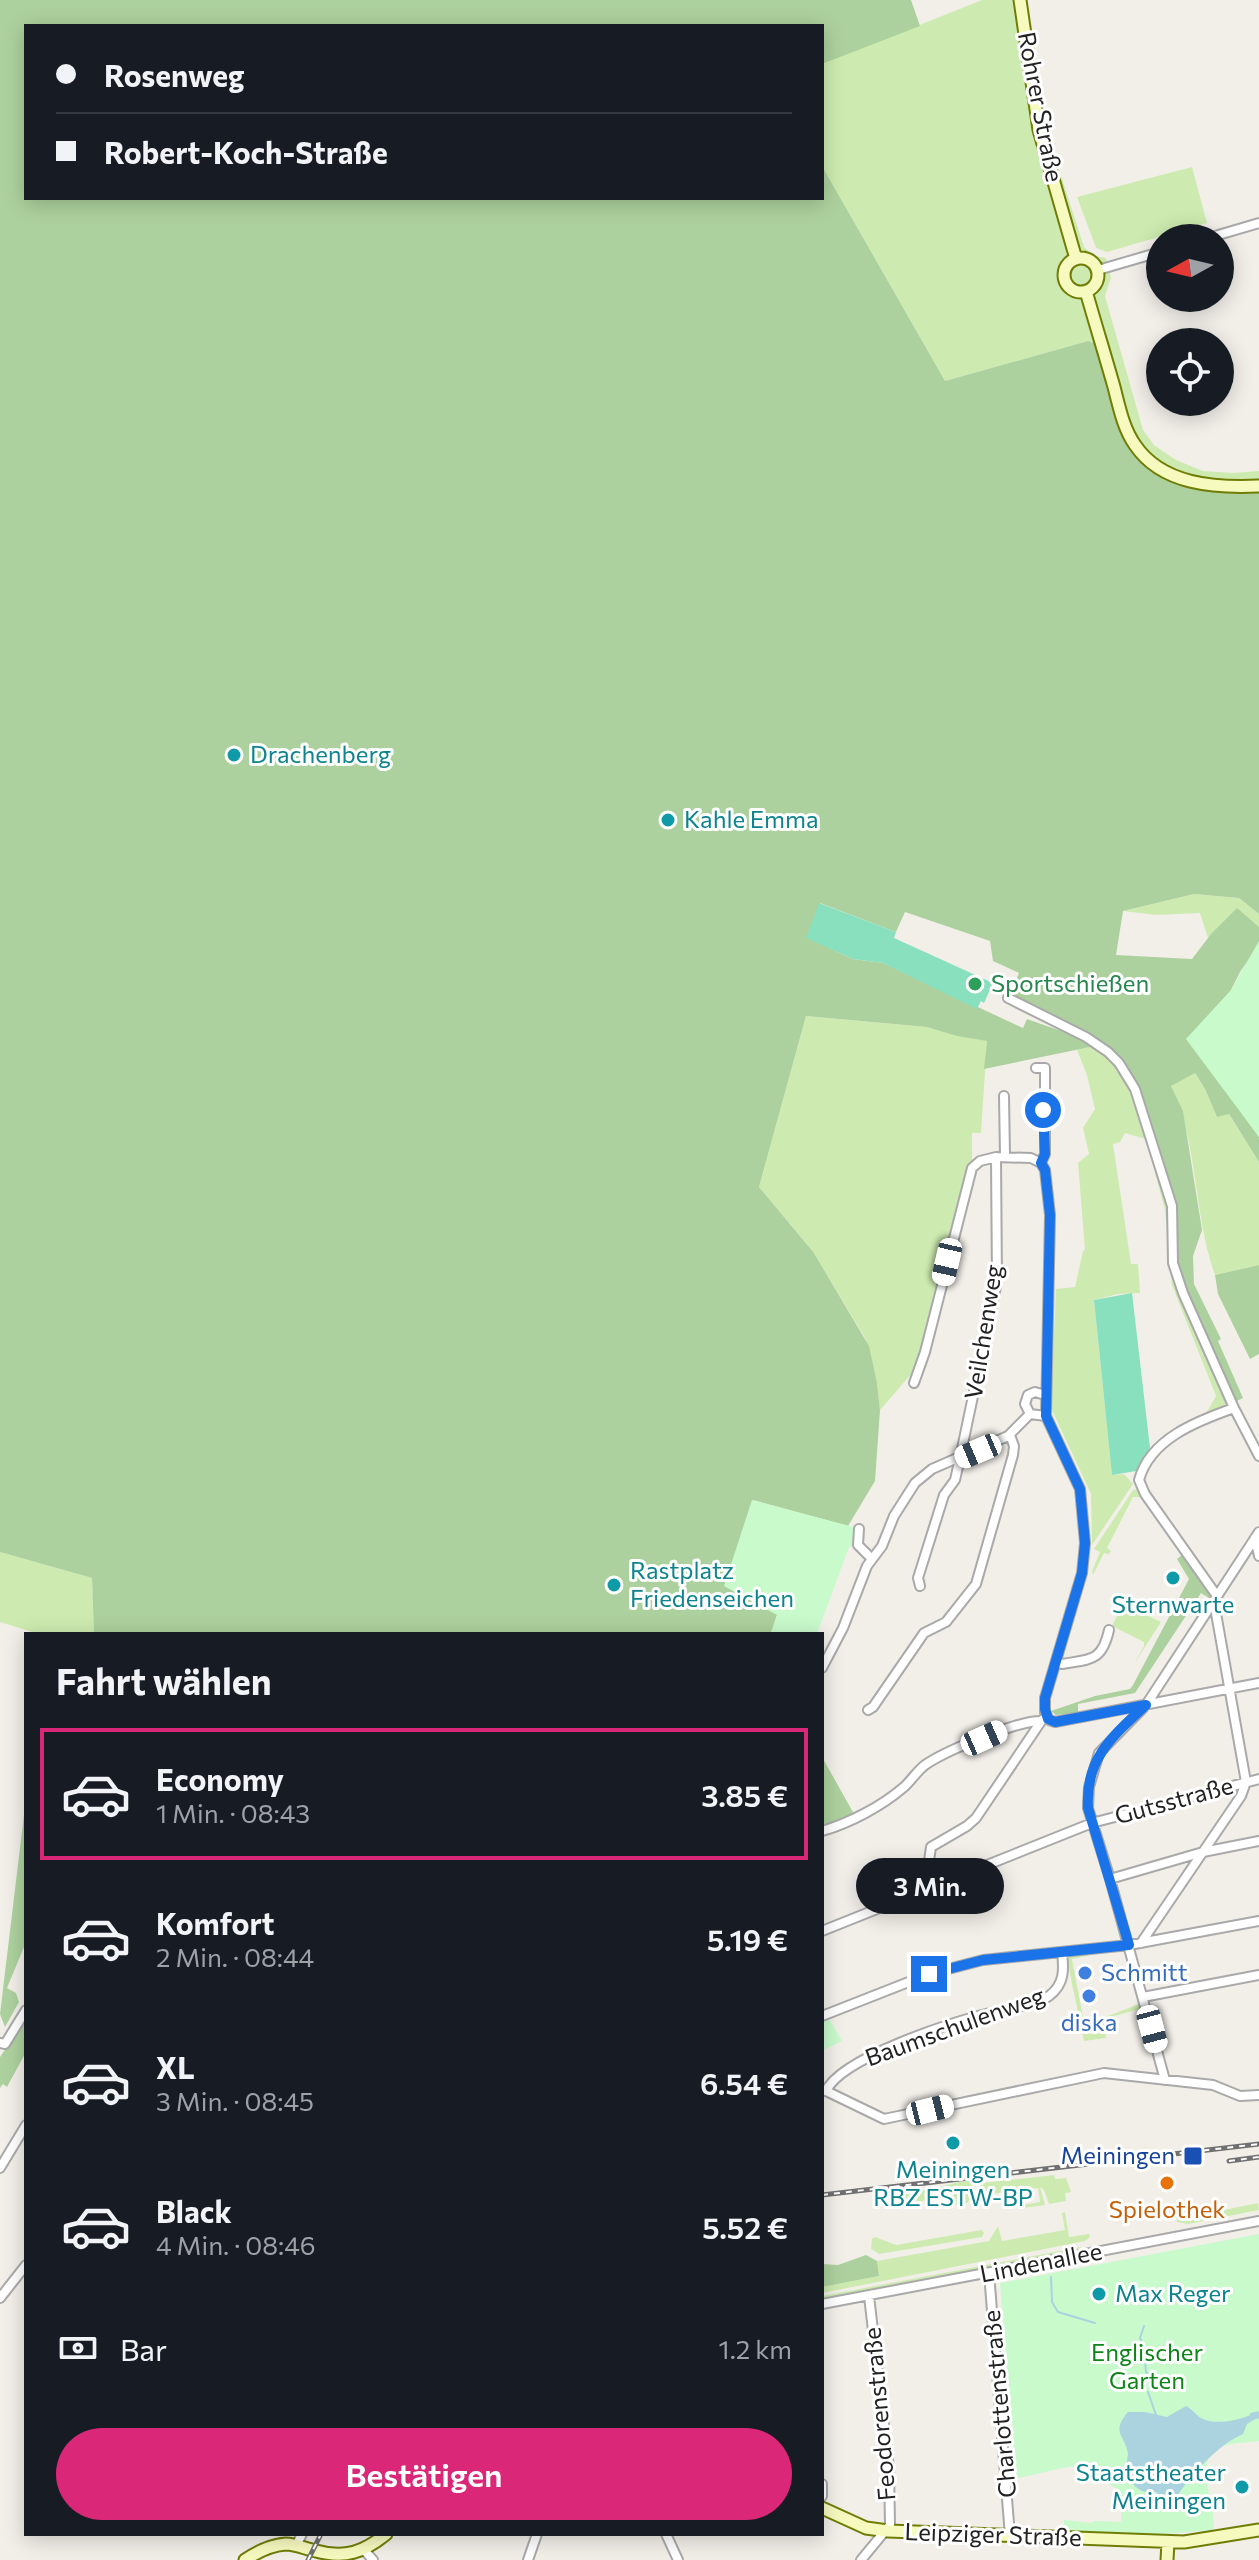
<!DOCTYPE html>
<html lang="de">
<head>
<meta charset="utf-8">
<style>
  body { margin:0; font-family:Commissioner,sans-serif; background:#242831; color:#f1f3f6; height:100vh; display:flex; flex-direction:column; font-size:30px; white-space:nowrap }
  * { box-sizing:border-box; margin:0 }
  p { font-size:26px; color:#9ea1a6 }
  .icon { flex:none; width:44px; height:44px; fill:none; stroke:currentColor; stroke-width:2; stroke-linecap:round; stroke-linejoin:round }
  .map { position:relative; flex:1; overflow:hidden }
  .panel { position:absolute; left:24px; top:1632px; width:800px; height:904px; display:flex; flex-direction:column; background:#171b24; border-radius:0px; box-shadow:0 4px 20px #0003 }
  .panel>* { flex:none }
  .banner { position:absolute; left:24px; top:24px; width:800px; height:176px; border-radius:0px; box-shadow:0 4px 20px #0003; display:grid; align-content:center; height:176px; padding:0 32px; background:#171b24 }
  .needle { width:52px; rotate:262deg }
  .buttons { position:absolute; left:1146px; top:224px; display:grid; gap:16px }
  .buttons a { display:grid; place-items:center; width:88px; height:88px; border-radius:50%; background:#171b24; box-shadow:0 4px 20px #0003; font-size:40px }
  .end { position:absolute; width:36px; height:36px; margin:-18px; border:10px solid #1a73e8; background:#fff; box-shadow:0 0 0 4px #fff }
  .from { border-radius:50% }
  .bubble { position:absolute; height:56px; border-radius:28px; background:#171b24; box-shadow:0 4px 20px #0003; font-size:26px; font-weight:600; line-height:56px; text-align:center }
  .car { position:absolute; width:24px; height:48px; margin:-24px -12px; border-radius:10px; box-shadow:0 0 6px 2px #0007; background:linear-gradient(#fff 24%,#345 0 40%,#fff 0 76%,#345 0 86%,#fff 0) }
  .banner b { display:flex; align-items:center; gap:28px; height:76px; font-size:30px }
  .banner b+b { border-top:2px solid #363941 }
  .banner i { width:20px; height:20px; background:#f1f3f6 }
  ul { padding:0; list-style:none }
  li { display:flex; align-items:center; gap:24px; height:132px; margin:0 16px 12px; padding:0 16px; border:4px solid transparent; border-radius:0px }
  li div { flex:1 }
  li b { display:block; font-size:30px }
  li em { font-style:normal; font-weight:600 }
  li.on { border-color:#db2777 }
  li>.icon { width:72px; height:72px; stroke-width:1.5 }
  h2 { padding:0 32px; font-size:36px; line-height:96px }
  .pay { display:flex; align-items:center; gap:20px; height:88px; padding:0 32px; font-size:30px }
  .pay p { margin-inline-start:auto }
  .cta { display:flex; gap:16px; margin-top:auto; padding:16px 32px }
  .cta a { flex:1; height:92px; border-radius:48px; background:#db2777; color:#fff; font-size:32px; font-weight:600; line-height:92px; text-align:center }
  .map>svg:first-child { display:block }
</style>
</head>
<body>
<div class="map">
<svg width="1259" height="2560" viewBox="0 0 1259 2560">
  <rect width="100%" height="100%" fill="#f2efe9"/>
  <path fill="#cdebb0" d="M982,0H1023L1048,135L1084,247L1095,256L1106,258L1111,278L1105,296L1143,430L1154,445L1176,460L1203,471L1233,473L1259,471V492C1207,496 1145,486 1121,433L1094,343L1088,341L945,381L822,166V64Z
    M1192,167L1207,223L1107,252L1096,248L1077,197Z
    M1194,894L1239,898L1259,914V927L1237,909L1208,938L1200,913L1156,915L1123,911Z
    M806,1016L927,1027L987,1041L981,1133H972V1164L920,1364L880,1410L877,1383L865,1338L814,1253L759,1187Z
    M1094,1046L1116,1056L1136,1088L1165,1173L1175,1264L1235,1402L1204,1417L1216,1396L1172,1285L1165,1210L1146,1139L1125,1133L1120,1142L1113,1144L1131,1264H1138L1140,1293L1118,1294L1094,1300L1112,1475L1124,1474L1133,1484L1092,1545L1091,1494L1051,1408L1056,1289L1075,1287L1083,1251L1085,1250L1078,1163L1089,1154L1083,1128L1095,1109L1087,1075L1077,1050Z
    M1194,1072L1205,1089L1217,1117L1228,1113L1259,1162V1265L1215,1275C1193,1213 1199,1145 1171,1086Z
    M1139,1489L1142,1493L1140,1497H1133L1107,1548L1111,1551L1109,1554L1104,1553L1093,1575L1092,1571L1100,1552L1094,1549L1133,1490Z
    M0,1552L92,1578L94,1634H39L0,1622Z
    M1123,1604L1161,1622L1134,1664L1144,1646V1642L1112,1626Z
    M1096,1954L1072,1959L1086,2033L1097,2031L1095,2021L1139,2004L1140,2009L1103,2019L1106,2038L1084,2041L1066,1955Z
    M1054,2175L1055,2179L1066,2178L1071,2192L1065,2193L1066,2201L1049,2204L1044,2190L1040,2187L1045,2205L1023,2208L1022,2205L1040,2202L1038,2188L982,2195V2200L978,2197L981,2183Z
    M973,2179V2196L967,2203L954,2205L946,2197L898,2205V2196Z
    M1258,2203L1259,2210L1188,2224L1177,2222L1175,2208L1167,2209V2206L1176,2204L1178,2215L1224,2213V2210Z
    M1065,2212L1069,2237L1089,2234L1090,2237L1085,2241L822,2293V2287L879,2276L877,2261L989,2241L998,2226L1002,2241L1065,2230L1062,2213Z
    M982,2230L984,2233L982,2237L879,2254L871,2249L872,2239L875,2237L896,2245Z
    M1081,2247L1082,2249L822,2299V2296Z"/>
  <path fill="#add19e" d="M0,0H911L920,26L822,64V26H26V198H822V166L945,381L1088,341L1094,343L1121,433C1145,486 1207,496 1259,492V914L1239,898L1194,894L1123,911L1116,955L1192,959L1211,934L1237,908L1259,927V945L1240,972L1199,1054L1259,1137V1162L1229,1114L1217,1117L1205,1089L1195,1073L1171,1086L1183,1111L1202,1230L1193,1256L1194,1284L1221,1339L1218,1341L1243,1398L1235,1402L1174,1263L1173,1207L1150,1124L1116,1056L1019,1000L1012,990L1019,973L993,961L990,941L905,912L896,932L820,903L831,949L853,959L883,963L1023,1028L1027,1019L1084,1039L1095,1046L984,1069L987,1041L957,1036L927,1027L806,1016L759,1187L814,1253L869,1346L877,1383L880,1410L875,1481L848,1526L753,1500L777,1615L772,1632L776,1634H94L92,1578L0,1552Z
    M1259,1265V1354L1250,1359L1218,1294L1215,1275Z
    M1183,1554L1211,1595L1209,1598L1201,1593L1135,1693L1078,1704V1713L1056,1715L1051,1711L1095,1696L1130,1689L1133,1685L1189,1579L1177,1559Z
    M822,1757L854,1814L822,1829Z
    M26,1798V1942L7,1988L16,1993L19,2002L5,2027L0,2014Z
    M26,2019V2052L7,2087L3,2084L0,2088V2057Z
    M866,2255L877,2261L879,2276L822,2287V2264L838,2265Z"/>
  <path fill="#c8facc" d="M1259,941V1137L1186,1039L1231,990Z
    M752,1500L857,1528V1544L849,1547L817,1634L771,1632L777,1615L724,1586Z
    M829,2019L842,2041L822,2051V2022Z
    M1259,2234V2441C1248,2443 1231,2442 1221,2447C1189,2462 1219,2504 1213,2530L1164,2534L1064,2531V2520L1093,2523L1094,2521L1121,2522L1122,2497L1118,2489L1099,2479L1087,2463H1079L1075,2466C1056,2468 1037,2475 1017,2478L1000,2283Z"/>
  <path fill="#88e0be" d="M819,903L896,932L894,938L993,983L984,1003L981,1001L977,1009L883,963L853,959L806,938Z
    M1132,1293L1150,1448L1136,1471L1112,1475L1094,1300Z"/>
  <path fill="#aad3df" d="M1186,2406C1192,2409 1196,2415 1201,2418C1215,2426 1239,2420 1253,2414L1255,2419L1247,2424L1243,2434C1215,2446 1187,2480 1174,2501L1164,2499L1156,2492C1139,2495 1128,2483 1127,2466C1126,2462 1128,2458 1128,2453C1124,2434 1111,2432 1128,2412H1145L1167,2417Z"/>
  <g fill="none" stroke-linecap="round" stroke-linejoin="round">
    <path stroke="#aad3df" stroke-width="2" d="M1051,2277L1052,2302L1058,2312L1095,2323
      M1144,2326L1140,2338L1148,2354L1145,2359L1146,2372L1150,2375L1152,2386
      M1148,2392L1156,2415"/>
    <path stroke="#aad3df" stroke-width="7" d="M1253,2416L1258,2415
      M1171,2506L1172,2501"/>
    <g stroke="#a9a9a9" stroke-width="12">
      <path id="minor" d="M1208,238L1259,223
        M1098,270L1160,252
        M1008,998L1086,1037L1108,1052L1119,1063L1135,1089L1172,1206L1173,1263L1183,1293L1234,1408L1259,1456
        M1036,1068H1045V1154L1041,1163L1045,1170L1050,1215L1046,1416L1080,1489L1085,1543L1082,1573L1045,1698V1712L1049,1720L1055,1722L1259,1683
        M1004,1096L1005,1156
        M914,1383L925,1352L972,1168L980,1161L996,1157
        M1030,1414L1025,1404L1028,1395L1035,1392L1045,1395
        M859,1529L858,1545L871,1558
        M1255,1538L1259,1556
        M920,1586L918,1578L944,1495L955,1480L960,1458L997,1282L996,1157L1031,1158L1041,1163
        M1217,1596L1145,1494L1139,1480C1150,1439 1197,1421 1234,1408
        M1214,1602L1246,1782
        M1056,1662L1062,1664C1090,1659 1102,1662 1109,1630
        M822,1668L843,1628L867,1566L882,1546L894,1516L915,1483L932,1469L1008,1436L1030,1414L1046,1416
        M868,1710L873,1707L924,1633L946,1622L976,1584L1013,1455L1014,1446L1010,1435
        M822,1831C850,1823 882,1806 904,1787C911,1781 917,1771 925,1765C945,1751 1017,1721 1040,1721
        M1110,1879L1203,1852L1259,1841
        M936,1885L929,1861L931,1847L967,1826L976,1818L1042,1720
        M822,1931L1092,1823L1259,1779
        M1141,1943L1241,1796L1246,1782
        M1143,1997L1259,1975
        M822,2016L929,1974L983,1960L1129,1945L1259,1921
        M0,2043L5,2044L26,2010
        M1165,2080L1110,1879L1088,1808L1089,1787L1099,1753L1146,1705L1259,1532
        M822,2089L884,2119L1104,2073L1213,2085L1240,2096L1259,2095
        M826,2091C841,2058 954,2021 990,2013C1005,2009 1037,2005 1049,1996C1065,1984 1064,1969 1062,1952
        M0,2168L26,2125
        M989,2273L1010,2536
        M0,2298L26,2265
        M822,2304L1259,2221
        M822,2484V2496
        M666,2534L678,2560
        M296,2546L302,2534
        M364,2550L373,2560
        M528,2560L537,2534
        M861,2560L890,2525L889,2468L869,2296"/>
    </g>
    <g stroke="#707d05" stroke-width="15">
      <path id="secondary" d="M1020,0L1039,130L1076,259
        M1064 275a17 17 0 1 1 34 0a17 17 0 1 1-34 0Z
        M1086,291C1095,323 1105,355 1114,387C1119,406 1123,428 1135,445C1162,485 1215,488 1259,486
        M822,2508L866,2528L888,2531L1184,2542L1259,2530
        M245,2560C257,2552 270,2545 286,2544C296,2544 306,2549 316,2551C345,2559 364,2552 386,2534
        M1167,2560L1168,2542"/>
    </g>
    <use href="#minor" stroke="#fff" stroke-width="8"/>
    <use href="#secondary" stroke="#f7fabf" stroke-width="11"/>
    <g stroke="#707070" stroke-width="5">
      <path id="rail" d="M1229,2161L1259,2157
        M822,2195L1259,2144
        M308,2560L321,2534"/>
    </g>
    <use href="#rail" stroke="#fff" stroke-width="2" stroke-dasharray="6" stroke-linecap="butt"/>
  </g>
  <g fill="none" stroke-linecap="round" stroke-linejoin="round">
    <path stroke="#1a73e8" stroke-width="10" d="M929,1974L983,1960L1129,1945L1088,1808C1085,1758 1113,1736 1146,1705L1055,1722L1048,1719L1045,1709V1698L1082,1573L1085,1543L1080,1489L1046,1416L1050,1215L1045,1170L1041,1163L1045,1154L1043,1110"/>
  </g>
  <g fill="#0f9aa8" stroke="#fff" stroke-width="3">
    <circle cx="234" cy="755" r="8"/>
    <circle cx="668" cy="820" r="8"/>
    <circle cx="1173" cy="1578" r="8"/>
    <circle cx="614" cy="1585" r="8"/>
    <circle cx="953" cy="2143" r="8"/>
    <circle cx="1099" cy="2294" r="8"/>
    <circle cx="1242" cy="2487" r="8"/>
  </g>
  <circle fill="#2e9e5b" stroke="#fff" stroke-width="3" cx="975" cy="984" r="8"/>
  <g fill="#3f7fe0" stroke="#fff" stroke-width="3">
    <circle cx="1085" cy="1973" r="8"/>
    <circle cx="1089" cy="1996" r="8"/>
  </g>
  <rect fill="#1a4fb4" stroke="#fff" stroke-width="3" x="1183" y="2146" width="20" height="20" rx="4"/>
  <circle fill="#e8710a" stroke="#fff" stroke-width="3" cx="1167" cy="2183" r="8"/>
  <g text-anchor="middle" stroke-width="6" stroke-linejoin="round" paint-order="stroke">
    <g font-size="24" fill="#222" stroke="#fff">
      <text transform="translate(1040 107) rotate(79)" y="8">Rohrer Straße</text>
      <text transform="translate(984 1332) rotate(-81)" y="8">Veilchenweg</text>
      <text transform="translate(1174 1801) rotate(-15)" y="8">Gutsstraße</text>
      <text transform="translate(955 2027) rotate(-20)" y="8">Baumschulenweg</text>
      <text transform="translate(1041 2263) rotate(-11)" y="8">Lindenallee</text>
      <text transform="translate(1000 2404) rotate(-95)" y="8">Charlottenstraße</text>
      <text transform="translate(880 2414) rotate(-95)" y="8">Feodorenstraße</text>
      <text transform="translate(993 2535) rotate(2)" y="8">Leipziger Straße</text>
    </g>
    <g font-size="24" fill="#0d838f" stroke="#fff" text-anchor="start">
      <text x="250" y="763">Drachenberg</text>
      <text x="684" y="828">Kahle Emma</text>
      <text x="630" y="1579">Rastplatz<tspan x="630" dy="28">Friedenseichen</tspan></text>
      <text x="1173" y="1613" text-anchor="middle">Sternwarte</text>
      <text x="953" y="2178" text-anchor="middle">Meiningen<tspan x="953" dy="28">RBZ ESTW-BP</tspan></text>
      <text x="1115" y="2302">Max Reger</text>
      <text x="1226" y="2481" text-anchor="end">Staatstheater<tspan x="1226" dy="28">Meiningen</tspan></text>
    </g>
    <g font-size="24" fill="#27864d" stroke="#fff" text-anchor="start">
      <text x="991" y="992">Sportschießen</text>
    </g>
    <g font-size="24" fill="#366cbe" stroke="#fff" text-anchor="start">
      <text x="1101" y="1981">Schmitt</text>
      <text x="1089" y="2031" text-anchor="middle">diska</text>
    </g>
    <g font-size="24" fill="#164399" stroke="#fff" text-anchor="end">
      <text x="1175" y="2164">Meiningen</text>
    </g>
    <g font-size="24" fill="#c56008" stroke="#fff">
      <text x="1167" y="2218">Spielothek</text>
    </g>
    <g font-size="24" fill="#0c8416" stroke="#fff">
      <text x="1147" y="2361">Englischer<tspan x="1147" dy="28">Garten</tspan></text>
    </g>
  </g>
</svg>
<div class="buttons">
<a><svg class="needle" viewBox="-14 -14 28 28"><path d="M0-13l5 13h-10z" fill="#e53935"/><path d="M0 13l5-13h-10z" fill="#9ea1a6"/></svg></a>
<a><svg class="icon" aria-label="locate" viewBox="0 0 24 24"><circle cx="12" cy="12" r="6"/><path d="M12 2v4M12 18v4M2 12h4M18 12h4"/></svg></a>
</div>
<i class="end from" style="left:1043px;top:1110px"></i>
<i class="end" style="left:929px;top:1974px"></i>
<div class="bubble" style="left:856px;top:1858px;width:148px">3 Min.</div>
<i class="car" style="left:947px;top:1262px;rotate:193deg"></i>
<i class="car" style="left:978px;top:1451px;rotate:247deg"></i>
<i class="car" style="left:984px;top:1738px;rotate:66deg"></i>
<i class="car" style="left:1152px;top:2029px;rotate:165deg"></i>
<i class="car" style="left:930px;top:2110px;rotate:76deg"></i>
<div class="banner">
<b><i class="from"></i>Rosenweg</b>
<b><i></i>Robert-Koch-Straße</b>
</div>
<section class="panel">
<h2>Fahrt wählen</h2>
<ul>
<li class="on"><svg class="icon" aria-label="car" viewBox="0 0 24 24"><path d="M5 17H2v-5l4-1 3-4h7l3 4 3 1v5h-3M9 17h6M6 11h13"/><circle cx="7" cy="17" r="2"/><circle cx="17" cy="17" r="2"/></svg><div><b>Economy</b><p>1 Min. · 08:43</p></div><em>3.85 €</em></li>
<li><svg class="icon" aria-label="car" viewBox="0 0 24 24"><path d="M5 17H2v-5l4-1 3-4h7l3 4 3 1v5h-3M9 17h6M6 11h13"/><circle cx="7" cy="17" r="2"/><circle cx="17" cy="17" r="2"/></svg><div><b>Komfort</b><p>2 Min. · 08:44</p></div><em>5.19 €</em></li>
<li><svg class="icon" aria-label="car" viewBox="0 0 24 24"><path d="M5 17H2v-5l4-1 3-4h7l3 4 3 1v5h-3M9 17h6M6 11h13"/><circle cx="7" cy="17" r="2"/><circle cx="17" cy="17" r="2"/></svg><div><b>XL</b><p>3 Min. · 08:45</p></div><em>6.54 €</em></li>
<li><svg class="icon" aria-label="car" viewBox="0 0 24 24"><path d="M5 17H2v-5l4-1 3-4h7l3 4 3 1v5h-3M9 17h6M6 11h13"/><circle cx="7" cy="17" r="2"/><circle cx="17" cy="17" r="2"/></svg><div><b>Black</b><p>4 Min. · 08:46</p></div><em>5.52 €</em></li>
</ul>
<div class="pay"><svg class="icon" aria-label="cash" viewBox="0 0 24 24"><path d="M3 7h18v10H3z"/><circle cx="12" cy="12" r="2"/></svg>Bar<p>1.2 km</p></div>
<div class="cta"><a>Bestätigen</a></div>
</section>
</div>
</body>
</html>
